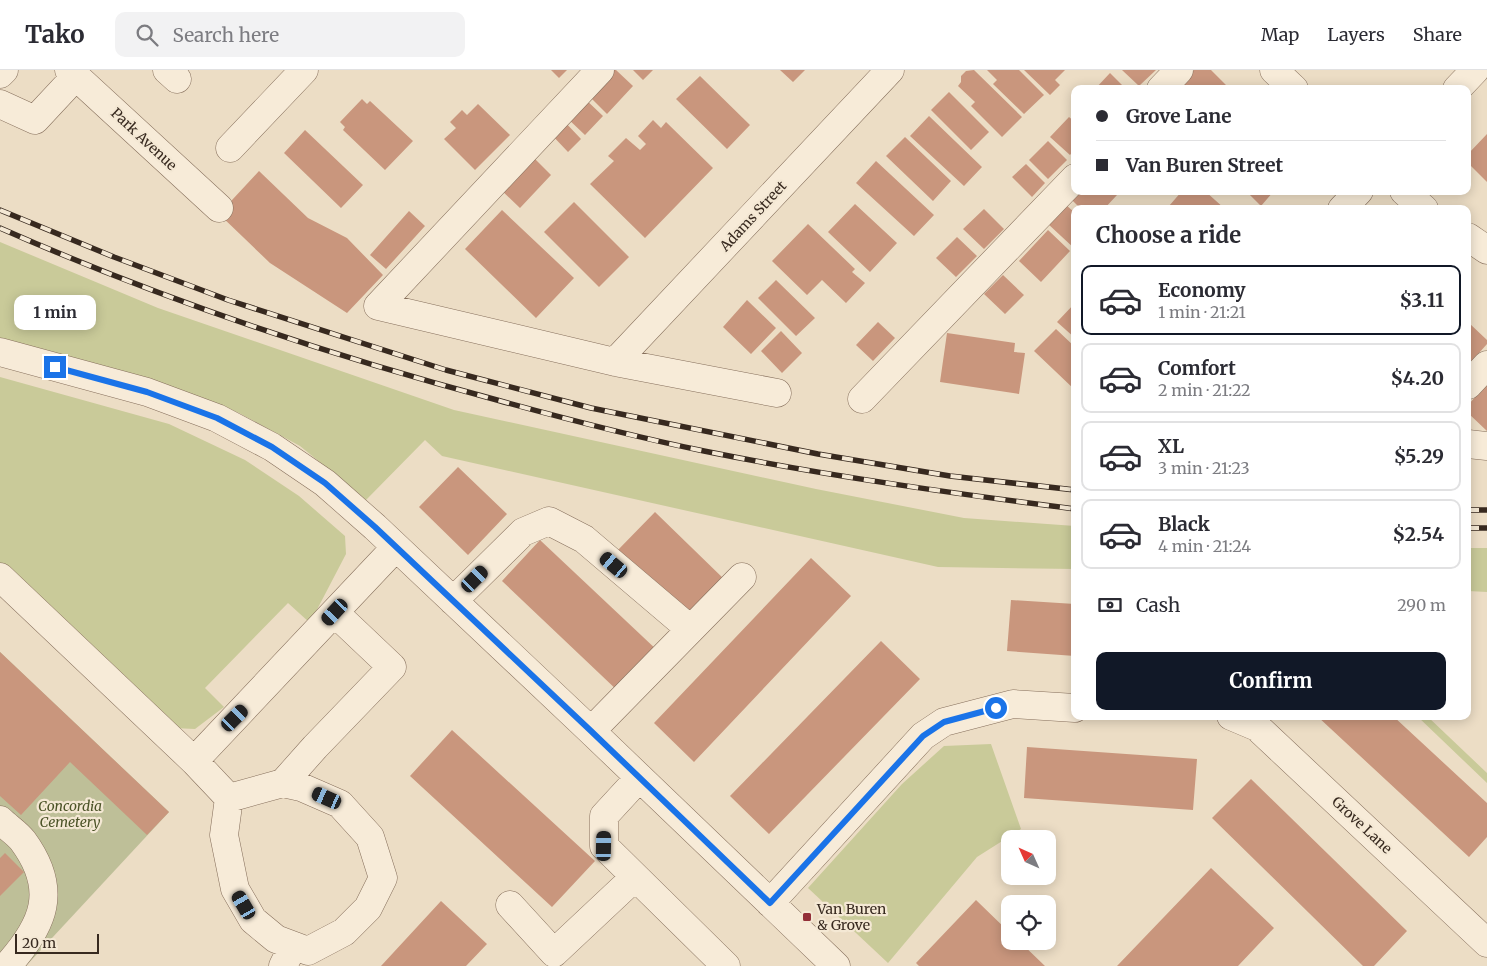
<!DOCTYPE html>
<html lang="en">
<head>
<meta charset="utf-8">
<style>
  body { margin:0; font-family:Merriweather,serif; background:#f2f2f3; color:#2b2b33; height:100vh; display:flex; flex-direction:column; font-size:19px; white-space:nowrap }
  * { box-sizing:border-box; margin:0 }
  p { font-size:16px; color:#7c7c81 }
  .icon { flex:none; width:28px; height:28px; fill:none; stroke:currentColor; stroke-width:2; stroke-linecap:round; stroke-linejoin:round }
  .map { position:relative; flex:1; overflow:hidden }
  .side { position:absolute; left:1071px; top:135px; width:400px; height:515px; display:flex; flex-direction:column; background:#fff; border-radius:10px; box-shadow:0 2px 12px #0003 }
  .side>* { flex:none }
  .top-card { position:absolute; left:1071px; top:15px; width:400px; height:110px; border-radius:10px; box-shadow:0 2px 12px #0003; display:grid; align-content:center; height:110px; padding:0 25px; background:#fff }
  .needle { width:32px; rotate:315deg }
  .tools { position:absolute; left:1001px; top:760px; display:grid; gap:10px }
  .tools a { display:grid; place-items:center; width:55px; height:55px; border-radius:10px; background:#fff; box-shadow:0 2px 12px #0003; font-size:25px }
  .scale { position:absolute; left:15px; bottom:12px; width:84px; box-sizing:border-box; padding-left:5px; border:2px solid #37291f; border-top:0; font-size:14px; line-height:18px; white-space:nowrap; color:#37291f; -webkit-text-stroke:4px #f4e8d4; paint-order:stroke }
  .end { position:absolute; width:22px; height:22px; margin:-11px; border:6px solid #1a73e8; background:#fff; box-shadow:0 0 0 2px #fff }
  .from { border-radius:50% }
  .bubble { position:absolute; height:35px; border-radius:10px; background:#fff; box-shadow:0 2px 12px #0003; font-size:16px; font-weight:700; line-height:35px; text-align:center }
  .car { position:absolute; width:15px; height:30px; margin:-15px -8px; border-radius:6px; box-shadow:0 0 4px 1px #0007; background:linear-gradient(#222 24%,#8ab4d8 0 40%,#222 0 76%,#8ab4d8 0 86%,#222 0) }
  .top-card b { display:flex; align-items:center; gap:18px; height:48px; font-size:19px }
  .top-card b+b { border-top:1px solid #e1e1e2 }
  .top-card i { width:12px; height:12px; background:#2b2b33 }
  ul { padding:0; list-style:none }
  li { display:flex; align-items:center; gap:15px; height:70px; margin:0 10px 8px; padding:0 15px; border:2px solid #e1e1e2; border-radius:10px }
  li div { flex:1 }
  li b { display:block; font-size:19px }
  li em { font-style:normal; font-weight:700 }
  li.selected { border-color:#111827 }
  li>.icon { width:45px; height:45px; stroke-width:1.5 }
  h2 { padding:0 25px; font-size:22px; line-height:60px }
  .pay { display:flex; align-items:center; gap:12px; height:55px; padding:0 25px; font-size:19px }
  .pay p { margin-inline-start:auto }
  .action { display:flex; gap:10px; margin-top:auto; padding:10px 25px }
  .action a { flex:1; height:58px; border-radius:10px; background:#111827; color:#fff; font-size:20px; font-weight:700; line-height:58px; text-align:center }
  header { display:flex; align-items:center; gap:30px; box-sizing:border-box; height:70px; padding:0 25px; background:#fff; border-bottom:1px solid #e1e1e2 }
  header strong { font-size:24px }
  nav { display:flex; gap:28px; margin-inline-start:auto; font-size:18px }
  .search { width:350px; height:45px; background:#f2f2f3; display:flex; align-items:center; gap:12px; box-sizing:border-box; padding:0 18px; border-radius:10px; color:#7c7c81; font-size:19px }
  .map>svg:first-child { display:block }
</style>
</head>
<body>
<header>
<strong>Tako</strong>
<div class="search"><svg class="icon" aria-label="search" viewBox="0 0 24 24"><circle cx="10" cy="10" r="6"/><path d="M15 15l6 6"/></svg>Search here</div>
<nav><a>Map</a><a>Layers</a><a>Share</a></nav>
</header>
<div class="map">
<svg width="1487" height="896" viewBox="0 0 1487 896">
  <rect width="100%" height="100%" fill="#ecddc5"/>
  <path fill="#c9ca99" d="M0,172L158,238L454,340L816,419L964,448L1075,456V499L938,497L442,386L425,370L366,430L300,376L239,343L179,319L0,268Z
    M0,307L169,354L245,390L299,426L345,466L346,484L310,553L288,533L205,618L224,637L195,659L173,658L0,494Z
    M1468,478H1487V522L1468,521Z
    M1417,646H1427L1487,703V713Z
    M991,674L1021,759L977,787L888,893L808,818L902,714L944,676Z"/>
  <path fill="#bebf98" d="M0,582L169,742L26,896H0Z"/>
  <path fill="#c9967d" d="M551,0H567L559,8Z
    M608,0H616L633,16L607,44L586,23Z
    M633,0H653L643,10Z
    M780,0H805L793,12Z
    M974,0L1022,47L1002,67L971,36L975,32L958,16L961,12V6L966,1Z
    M987,0H1019L1044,25L1024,44L993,14L997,10Z
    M1024,0H1065L1055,10L1060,15L1050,25Z
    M1122,0H1156L1139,16Z
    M1194,0H1211L1226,15L1223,19H1175Z
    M1110,3L1126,19H1095Z
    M700,6L750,55L727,79L676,29Z
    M949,22L989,62L971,80L931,40Z
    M583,27L603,46L585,65L565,46Z
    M362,29L367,34L370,31L413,71L385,100L343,60L345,57L340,52Z
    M478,34L510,65L475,100L444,69L456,58L450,52L462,40L467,45Z
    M929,46L982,97L964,116L910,66Z
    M1069,47L1075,52V79L1070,85L1050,67Z
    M562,49L581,69L568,82L549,62Z
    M653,50L661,58L666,52L713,98L645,168L590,114L614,91L608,86L626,68L640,80L646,74L638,66Z
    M305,60L363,115L341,138L284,83Z
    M1487,64V112L1468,93V84Z
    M905,67L951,111L933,131L886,86Z
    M1048,71L1067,90L1048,109L1029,90Z
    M530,84L551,105L520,138L498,117Z
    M876,91L934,145L914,166L856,113Z
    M1026,94L1045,113L1032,127L1012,107Z
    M259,101L308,148L347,168L383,205L347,243L270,193L219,144Z
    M1081,121H1113L1117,125L1104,139H1081L1072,130Z
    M1182,121H1205L1225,139H1172L1169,136Z
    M1246,121H1274L1261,136Z
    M574,132L629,187L599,217L544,162Z
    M855,134L897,173L870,202L828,162Z
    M1065,134L1075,143V179L1047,153Z
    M984,139L1004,159L984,179L963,159Z
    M502,140L574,208L536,248L465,179Z
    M409,141L425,156L386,199L370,185Z
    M808,154L855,199L852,202L865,213L846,233L822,210L807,225L772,191Z
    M1048,160L1070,181L1041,212L1019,191Z
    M957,167L977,186L956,207L936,188Z
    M1003,205L1024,225L1005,244L984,224Z
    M776,210L815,248L796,266L758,228Z
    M747,230L776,258L751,284L723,257Z
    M1075,233V268L1057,252Z
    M878,252L895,268L873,291L856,275Z
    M1469,253L1487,270V274L1471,292L1468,289Z
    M1056,259L1075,277V320L1034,281Z
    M781,261L802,283L782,303L761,281Z
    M947,263L1015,273L1014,282L1025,283L1019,324L940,312Z
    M1487,314V361L1468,343V335Z
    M458,397L507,444L468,485L419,437Z
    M655,442L726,511L687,551L616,482Z
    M540,470L659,582L620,623L502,511Z
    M811,488L851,526L694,692L654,653Z
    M1011,530L1075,534V586L1007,581Z
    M881,571L920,609L769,764L730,726Z
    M0,582L169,742L147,765L70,692L21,745L0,726Z
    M1317,646H1393L1487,733V767L1469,787Z
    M452,660L595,791L552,837L410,706Z
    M1027,677L1197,689L1193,740L1024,728Z
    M1251,709L1407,861L1374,896H1363L1212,748Z
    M5,783L24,802L0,826V788Z
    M1211,798L1274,858L1238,896H1117Z
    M976,830L1010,863V871H1019L1045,896H919L916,893Z
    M441,831L487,874L466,896H381Z"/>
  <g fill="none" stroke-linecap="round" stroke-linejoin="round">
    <g stroke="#866f5c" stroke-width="29">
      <path id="minor" d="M69,0L219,138
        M167,0L177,9
        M600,0L378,236L615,292L777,323
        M1274,0L1294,19
        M0,4L4,0
        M1161,19L1179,0
        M1457,19L1475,0
        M0,34L35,50L76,6
        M230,78L304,0
        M1404,121L1424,139
        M1342,139L1359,121
        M1468,167L1487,180
        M0,282L147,322L217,348L272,377L325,413L375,457L591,661L836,896
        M615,292L890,0
        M1468,315L1487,295
        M862,329L1075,108
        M1468,374L1487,376
        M0,507L194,691
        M453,531L523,462L549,451L584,469L690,559
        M1231,646L1257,657L1487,873
        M591,661L742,507
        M639,708L604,746V776L726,896
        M283,713L301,717L340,734L370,767L383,808L368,838L344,862L308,881L276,869L253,850L235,819L224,765L229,728L194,691L396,477
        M229,728L283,713L315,677L392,597L335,543
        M0,750C7,757 17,763 23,771C59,820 44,855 7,896
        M770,833L923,666L944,652L1013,634L1075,638
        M510,835L554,883L635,807
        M283,896L293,876"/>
    </g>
    <use href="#minor" stroke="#f7ebd8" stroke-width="28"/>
    <g stroke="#37291f" stroke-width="5.5">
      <path id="rail" d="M0,140L114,187L228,230L446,300L591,338L818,384L950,406L1075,420
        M0,158C161,229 328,285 497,330C566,349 635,367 704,381C827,406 951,423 1075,439
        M1468,440H1487
        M1468,458H1487"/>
    </g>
    <use href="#rail" stroke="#f4e8d4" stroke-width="4" stroke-dasharray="11" stroke-linecap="butt"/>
  </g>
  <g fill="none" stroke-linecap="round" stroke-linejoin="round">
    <path stroke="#1a73e8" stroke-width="6" d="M55,297L147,322L217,348L272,377L325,413L375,457L591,661L770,833L923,666L944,652L996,638"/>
  </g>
  <rect fill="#932f38" stroke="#f4e8d4" stroke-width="2" x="802" y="842" width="10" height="10" rx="2.5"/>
  <g text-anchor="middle" stroke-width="4.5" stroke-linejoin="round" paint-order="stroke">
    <g font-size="14" fill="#37291f" stroke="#f4e8d4">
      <text transform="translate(144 69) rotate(43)" y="5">Park Avenue</text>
      <text transform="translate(753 146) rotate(-47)" y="5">Adams Street</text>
      <text transform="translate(1362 755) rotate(43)" y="5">Grove Lane</text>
    </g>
    <g font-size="14" font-style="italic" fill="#4b5327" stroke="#f4e8d4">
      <text x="70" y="741">Concordia<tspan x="70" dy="16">Cemetery</tspan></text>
    </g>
    <g font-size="14" fill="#37291f" stroke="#f4e8d4" text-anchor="start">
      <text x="817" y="844">Van Buren<tspan x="817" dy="16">&amp; Grove</tspan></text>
    </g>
  </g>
</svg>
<div class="tools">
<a><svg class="needle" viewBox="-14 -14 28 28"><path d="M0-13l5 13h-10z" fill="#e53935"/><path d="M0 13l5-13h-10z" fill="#7c7c81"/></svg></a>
<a><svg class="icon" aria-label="locate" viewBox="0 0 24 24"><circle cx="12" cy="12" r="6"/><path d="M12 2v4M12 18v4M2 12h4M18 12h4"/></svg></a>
</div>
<div class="scale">20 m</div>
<i class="end from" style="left:996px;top:638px"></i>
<i class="end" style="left:55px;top:297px"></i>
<div class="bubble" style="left:14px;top:225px;width:82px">1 min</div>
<i class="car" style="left:614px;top:495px;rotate:310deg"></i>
<i class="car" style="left:475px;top:509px;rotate:45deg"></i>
<i class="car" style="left:335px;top:542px;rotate:223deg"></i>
<i class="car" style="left:235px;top:648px;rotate:45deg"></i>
<i class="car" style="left:327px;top:728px;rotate:294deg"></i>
<i class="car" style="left:604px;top:776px;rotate:1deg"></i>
<i class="car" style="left:244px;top:835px;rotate:330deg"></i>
<div class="top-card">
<b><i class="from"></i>Grove Lane</b>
<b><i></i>Van Buren Street</b>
</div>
<section class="side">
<h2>Choose a ride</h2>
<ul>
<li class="selected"><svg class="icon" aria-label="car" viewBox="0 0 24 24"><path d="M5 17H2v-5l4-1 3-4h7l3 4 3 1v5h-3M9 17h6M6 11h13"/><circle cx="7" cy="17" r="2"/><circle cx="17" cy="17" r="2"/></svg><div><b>Economy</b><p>1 min · 21:21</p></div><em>$3.11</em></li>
<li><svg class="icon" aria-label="car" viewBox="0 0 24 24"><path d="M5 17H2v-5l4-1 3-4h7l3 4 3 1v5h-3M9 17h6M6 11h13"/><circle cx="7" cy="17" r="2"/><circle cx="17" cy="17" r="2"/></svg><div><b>Comfort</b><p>2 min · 21:22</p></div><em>$4.20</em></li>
<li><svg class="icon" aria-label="car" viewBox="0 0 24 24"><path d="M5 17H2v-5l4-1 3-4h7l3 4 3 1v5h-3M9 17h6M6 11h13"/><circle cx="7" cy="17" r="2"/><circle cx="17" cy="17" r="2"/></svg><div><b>XL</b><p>3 min · 21:23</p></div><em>$5.29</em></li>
<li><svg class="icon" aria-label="car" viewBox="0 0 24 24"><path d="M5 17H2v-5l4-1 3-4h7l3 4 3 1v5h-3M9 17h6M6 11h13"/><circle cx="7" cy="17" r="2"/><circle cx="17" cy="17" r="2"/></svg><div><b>Black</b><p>4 min · 21:24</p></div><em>$2.54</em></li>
</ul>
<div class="pay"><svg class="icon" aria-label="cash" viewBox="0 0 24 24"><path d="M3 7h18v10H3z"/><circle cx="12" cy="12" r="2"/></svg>Cash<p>290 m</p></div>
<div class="action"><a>Confirm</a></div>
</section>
</div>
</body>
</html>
